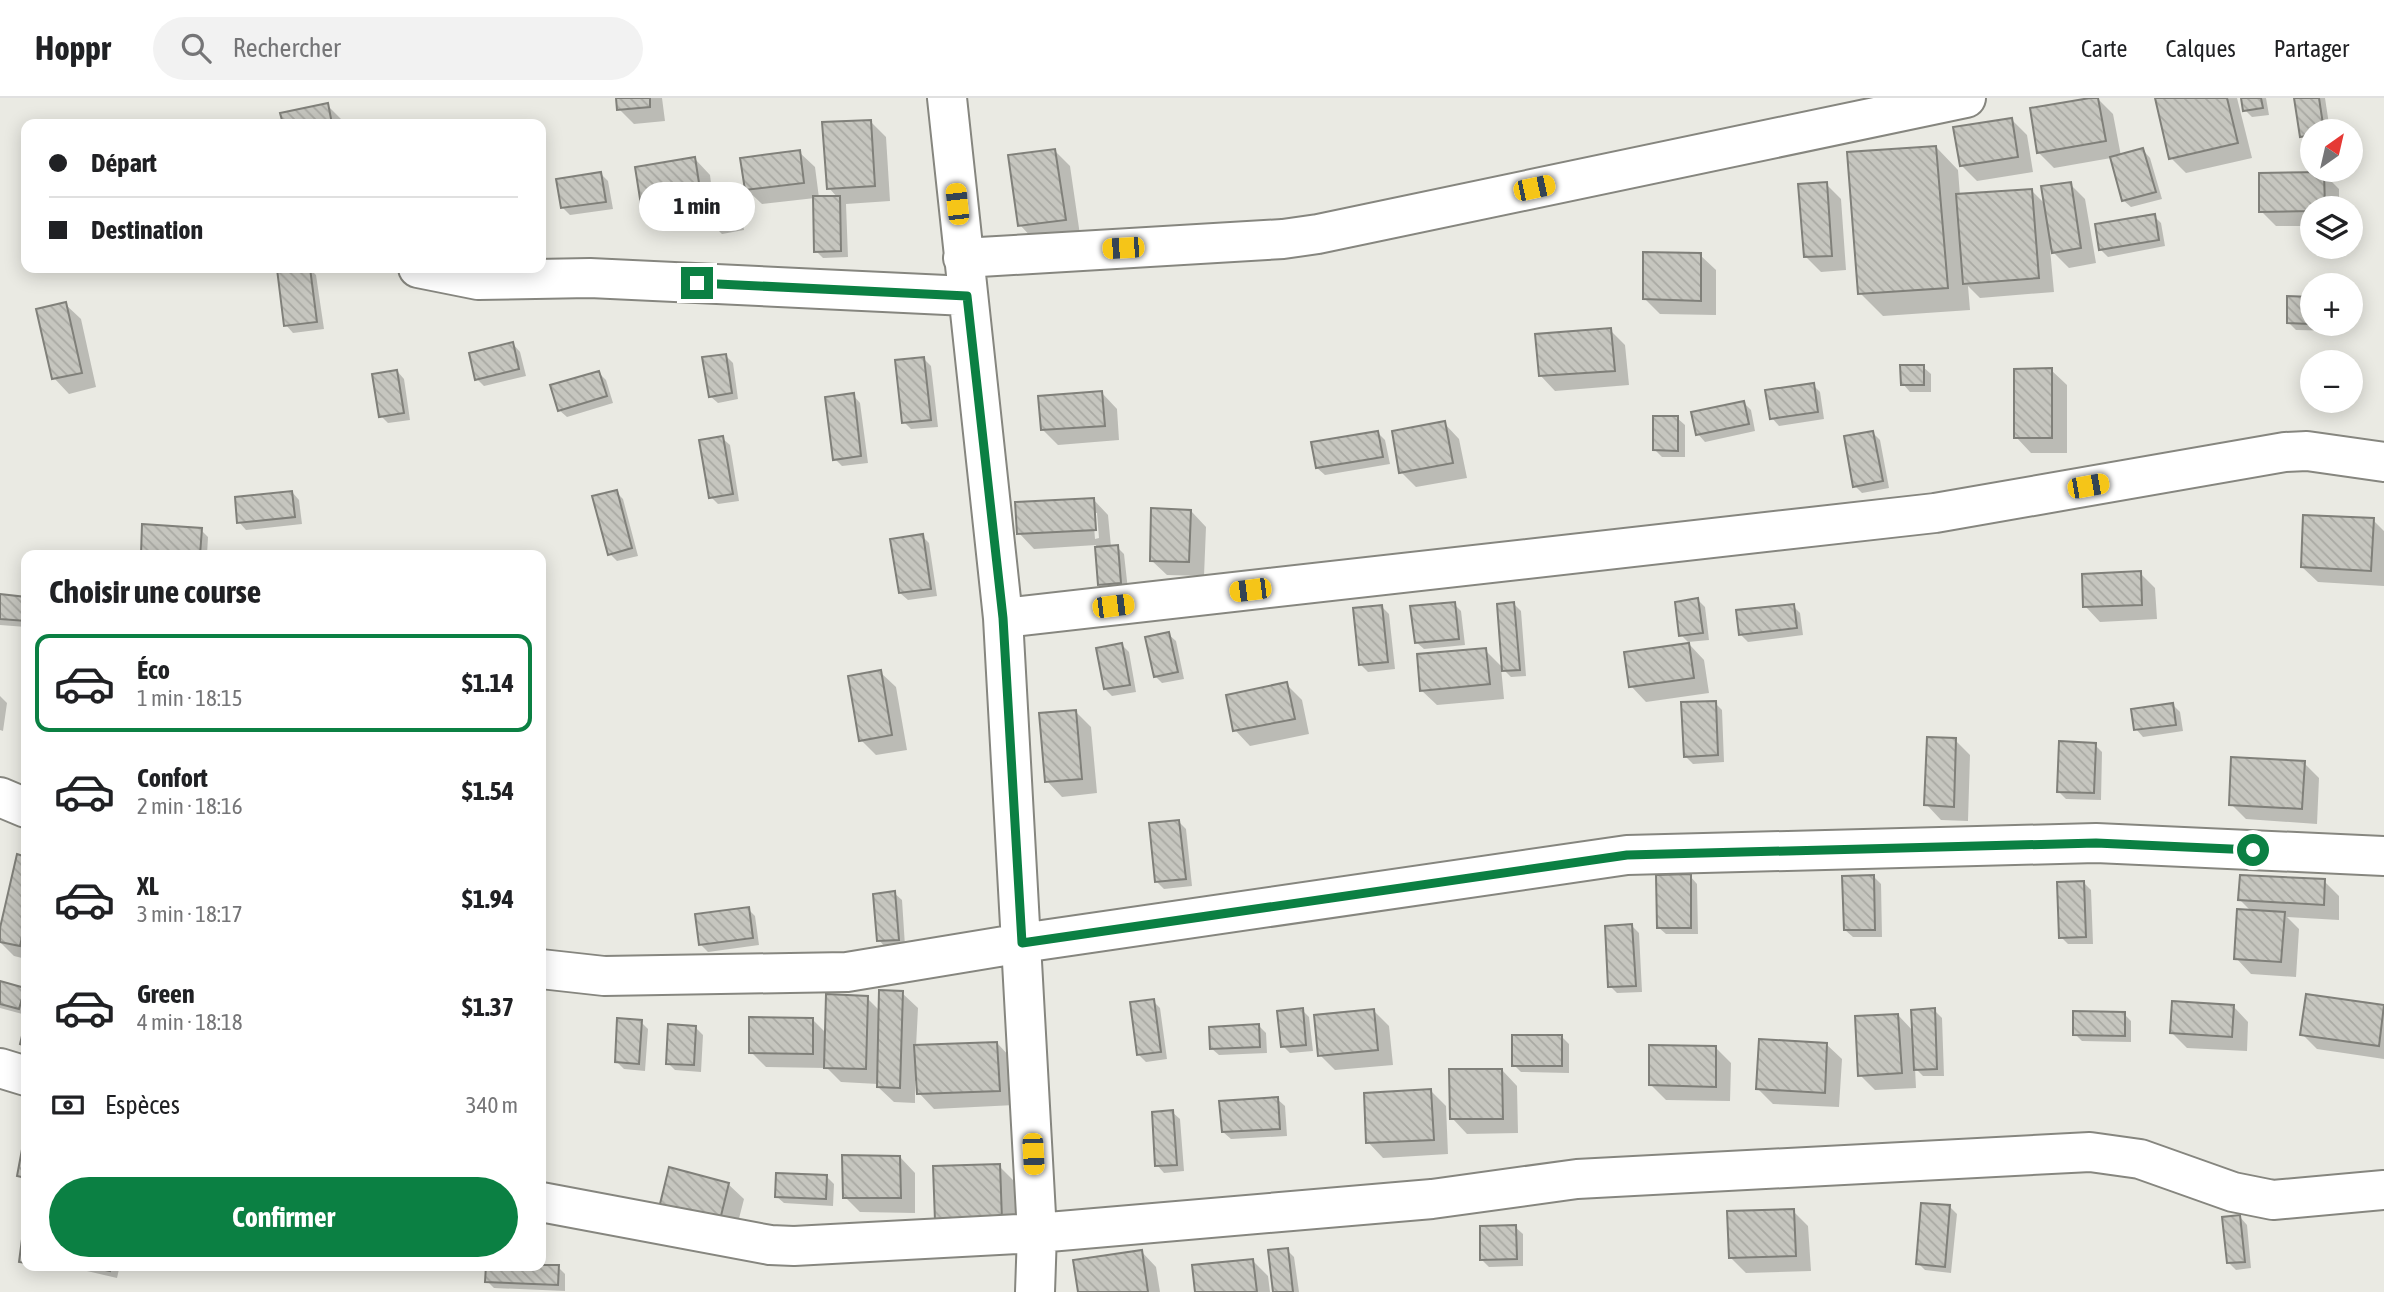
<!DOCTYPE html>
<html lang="fr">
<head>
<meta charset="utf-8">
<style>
  body { margin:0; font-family:"Asap Condensed",sans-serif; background:#f2f2f2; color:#202124; height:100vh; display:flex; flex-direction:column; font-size:26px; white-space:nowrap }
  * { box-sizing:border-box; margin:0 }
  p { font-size:23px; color:#757577 }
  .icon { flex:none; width:38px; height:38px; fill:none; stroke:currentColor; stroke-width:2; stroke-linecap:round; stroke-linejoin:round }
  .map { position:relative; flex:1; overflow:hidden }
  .details { position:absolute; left:21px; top:452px; width:525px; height:721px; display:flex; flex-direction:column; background:#fff; border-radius:14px; box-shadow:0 4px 18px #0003 }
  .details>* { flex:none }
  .top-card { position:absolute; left:21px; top:21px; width:525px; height:154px; border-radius:14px; box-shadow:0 4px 18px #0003; display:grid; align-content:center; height:154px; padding:0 28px; background:#fff }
  .needle { width:46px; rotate:34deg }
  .controls { position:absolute; left:2300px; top:21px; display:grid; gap:14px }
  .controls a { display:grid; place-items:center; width:63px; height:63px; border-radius:50%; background:#fff; box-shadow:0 4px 18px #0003; font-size:35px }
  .end { position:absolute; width:32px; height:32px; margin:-16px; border:9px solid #0b8043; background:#fff; box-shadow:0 0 0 4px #fff }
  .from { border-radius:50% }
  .bubble { position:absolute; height:49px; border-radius:24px; background:#fff; box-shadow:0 4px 18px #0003; font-size:23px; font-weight:700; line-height:49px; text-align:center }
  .car { position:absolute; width:21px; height:42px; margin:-21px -10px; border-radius:9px; box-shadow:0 0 5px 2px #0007; background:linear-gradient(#f5c518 24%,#345 0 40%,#f5c518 0 76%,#345 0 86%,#f5c518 0) }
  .top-card b { display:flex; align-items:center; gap:24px; height:66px; font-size:26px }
  .top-card b+b { border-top:2px solid #e0e0e0 }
  .top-card i { width:18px; height:18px; background:#202124 }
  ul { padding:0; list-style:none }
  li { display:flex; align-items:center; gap:21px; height:98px; margin:0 14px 10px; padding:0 14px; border:4px solid transparent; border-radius:14px }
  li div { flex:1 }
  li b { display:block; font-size:26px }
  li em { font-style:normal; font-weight:700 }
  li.active { border-color:#0b8043 }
  li>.icon { width:63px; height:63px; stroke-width:1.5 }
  h2 { padding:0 28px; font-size:32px; line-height:84px }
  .pay { display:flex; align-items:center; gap:18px; height:77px; padding:0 28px; font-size:26px }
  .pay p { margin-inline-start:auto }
  .primary-button { display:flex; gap:14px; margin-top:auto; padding:14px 28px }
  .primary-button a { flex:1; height:80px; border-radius:42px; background:#0b8043; color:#fff; font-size:28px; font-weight:700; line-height:80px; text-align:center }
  header { display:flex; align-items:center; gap:42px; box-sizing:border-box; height:98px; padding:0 35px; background:#fff; border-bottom:2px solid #e0e0e0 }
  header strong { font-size:33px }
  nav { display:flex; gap:38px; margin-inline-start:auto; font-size:24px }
  .search { width:490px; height:63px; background:#f2f2f2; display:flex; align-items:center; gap:18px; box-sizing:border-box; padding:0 24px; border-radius:38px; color:#757577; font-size:26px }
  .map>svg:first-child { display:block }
</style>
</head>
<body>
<header>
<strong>Hoppr</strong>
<div class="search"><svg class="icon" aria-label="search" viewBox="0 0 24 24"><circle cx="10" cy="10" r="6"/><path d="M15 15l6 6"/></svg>Rechercher</div>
<nav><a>Carte</a><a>Calques</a><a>Partager</a></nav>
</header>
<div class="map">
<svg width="2384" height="1194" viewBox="0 0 2384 1194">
  <defs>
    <pattern id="building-back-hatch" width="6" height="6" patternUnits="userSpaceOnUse" patternTransform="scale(1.75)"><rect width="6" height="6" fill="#c6c6bf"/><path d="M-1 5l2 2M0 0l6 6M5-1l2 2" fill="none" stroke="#a9a9a3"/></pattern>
  </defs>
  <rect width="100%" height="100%" fill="#eaeae3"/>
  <path fill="#0003" fill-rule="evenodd" d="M618,0H662L665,23L634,26L619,11Z
    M2157,0H2237L2252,60L2186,75L2171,60Z
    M2243,0H2266L2269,17L2252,19L2245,12Z
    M2296,0H2325L2330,33H2312V45H2309L2302,38Z
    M2098,1L2113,16L2121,58L2143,52L2150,60L2162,101L2131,109L2123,102L2111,60L2054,70L2039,55Z
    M327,7L342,22L343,26H284L282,16Z
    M2012,22L2027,37L2033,74L1977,83L1961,67Z
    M871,24L886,39L890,103L846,106L848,159L823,160L816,153L815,100L762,106L746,91L799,54L815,69L819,100H838L829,90Z
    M1936,49L1958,72L1960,98L2031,92L2046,107L2070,86L2085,101L2096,165L2069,170L2050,151L2054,194L1980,200L1968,188L1970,212L1883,218L1860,195Z
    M1055,53L1070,68L1080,137L1035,143L1020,127Z
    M695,61L710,77L713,101L731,97L739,104L744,132L722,136L715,129L712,113L658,121L642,106Z
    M601,76L608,83L613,111L570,117L563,110Z
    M2324,76L2339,91V110H2312V128H2276L2261,113Z
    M1826,86L1841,101L1846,172L1821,174L1805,158Z
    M2154,118L2161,125L2165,148L2108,159L2101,152Z
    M1700,157L1716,172V217L1660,216L1645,201Z
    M309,170L316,177L324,231L293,235L286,227L279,173Z
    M324,170H356L326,172Z
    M65,206L81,221L96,289L69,296L54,280Z
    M2288,224L2341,226V233L2296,232Z
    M1610,232L1625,247L1629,287L1555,293L1540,277Z
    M513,246L520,254L526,278L484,288L477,281Z
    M725,257L733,265L738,301L718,305L710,298Z
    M924,261L931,268L938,329L911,331L904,324Z
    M1923,269L1931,276V294H1910L1903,286Z
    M2051,272L2067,287V355H2031L2016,339Z
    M397,273L404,281L410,322L388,325L381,318Z
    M599,275L606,282L613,305L567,319L559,312Z
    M1813,287L1820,294L1824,321L1779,328L1772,320Z
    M1102,295L1117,311L1119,342L1058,347L1043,332Z
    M853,297L860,305L868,365L842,368L835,361Z
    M1744,305L1751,312L1755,333L1705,344L1698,336Z
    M1677,320L1685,327V359H1662L1655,352Z
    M1444,325L1459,341L1467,380L1416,389L1401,374Z
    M1872,334L1880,342L1889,390L1862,395L1855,388Z
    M1378,335L1385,342L1390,366L1325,377L1317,370Z
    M722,340L730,347L739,403L718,406L711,399Z
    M292,394L299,402L302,426L246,432L239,424Z
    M616,394L623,401L638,458L617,463L610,456Z
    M1093,401L1108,417L1111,449H1117L1124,456L1128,492L1107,493L1100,486L1096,447L1034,451L1019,435ZM1093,415H1097L1099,440L1095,441Z
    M1191,413L1206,429L1204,478L1167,477L1151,462Z
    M2373,422L2384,433V488L2318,484L2302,469Z
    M201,432L208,439L207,457H143Z
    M922,438L929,445L937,498L908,502L900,495Z
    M2140,475L2155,490L2157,521L2100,524L2085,508Z
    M0,498L26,500V529L0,527Z
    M1698,502L1705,509L1709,542L1688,544L1681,537Z
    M1454,506L1461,513L1465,547L1424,551L1416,544Z
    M1514,506L1521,513L1526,578L1511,579L1501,569L1504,601L1437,607L1421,592L1485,552L1503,570Z
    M1793,508L1800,515L1803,537L1748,544L1741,537Z
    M1382,509L1389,516L1395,571L1368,574L1360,566Z
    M1168,536L1176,543L1184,581L1162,585L1155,578Z
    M1689,546L1704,562L1709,595L1646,604L1631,588Z
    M1122,547L1129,554L1136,594L1112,598L1105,591Z
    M880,574L896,589L907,652L876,657L861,642Z
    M1286,586L1302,602L1309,636L1250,648L1235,632Z
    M0,598L7,605L3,633L0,632Z
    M1715,605L1722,612L1724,664L1693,666L1685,658Z
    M2173,607L2180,614L2183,633L2143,639L2136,631Z
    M1076,614L1091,629L1097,695L1062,699L1047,683Z
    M1955,642L1970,657L1968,723L1941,722L1926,706Z
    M2095,647L2102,654L2101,702L2066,701L2059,694Z
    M2304,665L2319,680L2317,726L2246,721L2231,706Z
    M1179,724L1186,731L1192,788L1164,791L1157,784Z
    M18,759L26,760V861L14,858L0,844Z
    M1690,778L1697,786L1698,836H1666L1658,829Z
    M1874,779L1881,786L1882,839H1853L1845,832Z
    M2324,783L2339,798V822L2287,819L2299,831L2296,879L2251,876L2236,860L2252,814L2240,802Z
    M2084,785L2091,792L2093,846H2068L2061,839Z
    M894,795L902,802L905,848L886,850L879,842Z
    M748,811L755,818L759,847L708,854L700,846Z
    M1632,828L1639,835L1642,894L1617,895L1610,888Z
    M0,885L26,894V917L0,910Z
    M902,895L918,910L916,949L997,945L1012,961L1015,1007L934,1011L919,995L918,983H915V1005L894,1004L878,989V986L841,984L827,970L766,969L751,954L813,922L827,936L867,900L880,913Z
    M1153,903L1160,910L1167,961L1146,964L1139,957Z
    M2233,908L2248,924L2247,953L2187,950L2172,935Z
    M2384,910V961L2317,951L2302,936Z
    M1302,912L1309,919L1313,953L1290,955L1283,948Z
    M1934,912L1942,920L1944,978H1923L1915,970L1916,990L1875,992L1860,977L1898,917L1914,934Z
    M1374,913L1389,928L1393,967L1335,972L1320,957Z
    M2124,916L2131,923V944L2082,943L2075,936Z
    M641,924L648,931L645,973L624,971L617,964Z
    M1258,927L1266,935L1267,955L1219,957L1211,950Z
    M696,930L703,937L701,974L675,972L668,965Z
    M1562,939L1569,946V975L1521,974L1514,967Z
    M1826,946L1842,961L1839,1009L1773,1006L1758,991Z
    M1716,950L1731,965L1730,1003L1666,1002L1650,986Z
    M1502,972L1517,988L1518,1035L1467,1036L1452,1020Z
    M1431,993L1446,1008L1448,1056L1383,1060L1368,1044Z
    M1277,1001L1285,1008L1287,1038L1231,1041L1223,1034Z
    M1172,1014L1180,1021L1184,1073L1164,1075L1157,1067Z
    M24,1048H26V1085L18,1077Z
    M900,1059L915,1075V1115L860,1114L845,1099Z
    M999,1068L1014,1083L1016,1136L952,1138Z
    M827,1079L834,1086L833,1108L784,1105L776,1098Z
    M728,1086L744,1101L734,1140L676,1125Z
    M1950,1109L1957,1116L1951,1175L1925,1172L1918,1165Z
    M1793,1113L1808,1128L1811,1173L1746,1175L1731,1160Z
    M2240,1119L2247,1127L2251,1170L2236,1172L2228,1164Z
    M26,1128V1167H51L50,1173L28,1171L21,1163Z
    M1515,1129L1523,1136V1168L1489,1169L1482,1162Z
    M1287,1152L1294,1159L1299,1194H1275Z
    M1141,1153L1156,1169L1160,1194H1079Z
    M1253,1163L1268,1178L1270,1194H1197Z
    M61,1167H120L117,1180Z
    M558,1169L565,1176V1193L494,1190L487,1183Z"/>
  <path fill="url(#building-back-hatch)" stroke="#80807a" stroke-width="2" d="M616,0H650V9L617,12Z
    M2090,0H2098L2106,43L2037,55L2030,10Z
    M2155,0H2227L2238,45L2169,61Z
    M2241,0H2261L2263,10L2243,13Z
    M2294,0H2319L2324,33H2312V37L2300,39Z
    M328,5L332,26H283L280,15Z
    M2012,20L2018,59L1960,68L1953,29Z
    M871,22L875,88L827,91L822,24Z
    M1936,48L1948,190L1858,196L1847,54Z
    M2143,50L2156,94L2122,103L2110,59Z
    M1055,51L1066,122L1018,128L1008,57Z
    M800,52L804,85L745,92L740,60Z
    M695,59L701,98L641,107L635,69Z
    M601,74L606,104L561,110L556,81Z
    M2324,74L2325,110H2312V113L2259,114V75Z
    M1827,84L1832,158L1804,159L1798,86Z
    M2071,84L2081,150L2052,155L2041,88Z
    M2032,91L2039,180L1963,186L1956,96Z
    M732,95L738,125L714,130L708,100Z
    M813,98H840L841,153L814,154Z
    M2155,116L2159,142L2099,152L2095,126Z
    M1643,154L1701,155V203L1643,201Z
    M290,170H310L317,224L284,228L277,171Z
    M2287,198L2312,199V226L2334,227L2287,225Z
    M66,204L82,275L52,281L36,211Z
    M1611,230L1615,273L1539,278L1535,236Z
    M513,244L519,271L475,282L469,255Z
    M726,256L732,295L709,299L702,259Z
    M924,259L931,322L902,325L895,262Z
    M1900,267H1924V287H1901Z
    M2052,270V340H2014V271Z
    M397,272L404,315L379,319L372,276Z
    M599,273L607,298L558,313L550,287Z
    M1814,285L1818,314L1770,321L1765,292Z
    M1102,293L1105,328L1041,332L1038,298Z
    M854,295L861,358L833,362L825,299Z
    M1744,303L1749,326L1696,337L1691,314Z
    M1653,318H1678V353L1653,352Z
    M1445,323L1453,365L1399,375L1392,333Z
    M1378,333L1383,359L1316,370L1311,344Z
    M1873,333L1883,383L1853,389L1844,338Z
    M723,338L733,396L709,400L699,342Z
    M617,392L632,450L608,457L592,398Z
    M292,393L295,419L237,425L235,399Z
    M1094,400L1096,432L1017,436L1015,404Z
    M1151,410L1191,412L1189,464L1150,463Z
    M2303,417L2374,420L2371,473L2301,469Z
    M142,426L202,430L200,457H141Z
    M923,436L931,491L899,495L890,441Z
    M1118,447L1121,485L1098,487L1095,449Z
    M2141,473L2142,507L2083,509L2082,476Z
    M0,496L26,499V523L0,521Z
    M1698,500L1703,535L1679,538L1675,504Z
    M1455,504L1459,541L1415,545L1410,508Z
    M1514,504L1520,572L1502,573L1497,506Z
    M1794,506L1797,530L1739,537L1736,512Z
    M1382,507L1388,564L1359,567L1353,510Z
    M1169,534L1178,574L1154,579L1145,539Z
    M1122,545L1130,587L1104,591L1096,550Z
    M1689,545L1694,580L1629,589L1624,554Z
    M1486,550L1490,586L1420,593L1417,556Z
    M881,572L892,637L859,643L848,578Z
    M1287,584L1295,621L1233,633L1226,597Z
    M1716,603L1718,657L1684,659L1681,604Z
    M2173,605L2176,627L2134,632L2131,611Z
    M1076,612L1082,681L1045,684L1039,615Z
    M1927,639L1956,640L1954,709L1924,707Z
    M2059,643L2096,645L2094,695L2057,694Z
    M2231,659L2305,663L2302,711L2229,707Z
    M1179,722L1186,781L1155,784L1149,725Z
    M17,756L26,759V821L20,848L0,844V830Z
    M1691,776V830H1657L1656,777Z
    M1874,777L1875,832H1844L1842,778Z
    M2240,777L2325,781L2324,807L2238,802Z
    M2084,783L2086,839L2059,840L2057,784Z
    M895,793L899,842L877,843L873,796Z
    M749,809L753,840L699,847L695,816Z
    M2237,811L2285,814L2281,864L2234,861Z
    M1632,826L1636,888L1608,889L1605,828Z
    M0,883L25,890L19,911L0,906Z
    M879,892L903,893L900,990L877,989Z
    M826,896L868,898L866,971L824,970Z
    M2306,896L2384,907L2379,948L2300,937Z
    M1154,901L1161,954L1137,957L1130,904Z
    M2172,903L2234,907L2232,939L2170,935Z
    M1303,910L1306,947L1281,949L1277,913Z
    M1935,910L1937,971L1914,972L1911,912Z
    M1374,911L1378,952L1318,958L1314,917Z
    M2073,913L2125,914V938L2073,937Z
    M1898,916L1902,975L1858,978L1855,918Z
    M749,919L813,920V956L749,955Z
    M617,920L642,922L639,966L615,964Z
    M26,921V948L20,946Z
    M668,926L696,928L694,967L666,966Z
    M1259,926L1260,949L1210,951L1209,929Z
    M1512,937H1562V968H1512Z
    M1759,941L1827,945L1825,995L1756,991Z
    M997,944L1000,993L917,996L914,947Z
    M1649,947L1716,948V989L1649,987Z
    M1449,971H1502L1503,1021H1450Z
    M1431,991L1434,1042L1366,1045L1364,995Z
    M1278,999L1280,1031L1222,1034L1219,1003Z
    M1173,1012L1177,1067L1155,1068L1152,1014Z
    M23,1046L26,1047V1080L17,1078Z
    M842,1057L900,1058L901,1100H843Z
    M1000,1066L1002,1122L935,1123L933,1068Z
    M669,1069L729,1085L719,1126L659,1110Z
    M776,1075L827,1077L826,1101L775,1099Z
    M1921,1105L1950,1107L1945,1169L1916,1166Z
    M1794,1111L1796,1158L1729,1160L1727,1113Z
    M2240,1117L2245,1164L2227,1165L2222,1119Z
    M24,1126H26V1165L19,1164Z
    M1516,1127L1517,1161L1480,1162V1128Z
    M1288,1150L1293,1194H1273L1268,1152Z
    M1142,1152L1148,1194H1078L1073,1162Z
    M1253,1161L1257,1194H1195L1192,1167Z
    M82,1167H112L110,1173Z
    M486,1167H559L558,1187L485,1184Z"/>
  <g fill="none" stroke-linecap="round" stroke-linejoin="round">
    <g stroke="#86867f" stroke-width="42">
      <path id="minor" d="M947,0L1003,520L1037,1135L1035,1194
        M963,160L1283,141L1318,136L1966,0
        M418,170L478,182L590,180L967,198
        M1003,520L1935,415L2285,354L2307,353L2384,364
        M0,699L26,710
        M541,871L604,878L847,874L1022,845L1627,757L2096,745L2384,758
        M0,970L26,978
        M541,1104L770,1147L794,1148L1037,1135L1432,1101L1577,1081L2090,1054L2140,1061L2233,1094L2273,1102L2384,1092"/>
    </g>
    <use href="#minor" stroke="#fff" stroke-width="38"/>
  </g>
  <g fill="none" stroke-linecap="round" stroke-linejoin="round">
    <path stroke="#0b8043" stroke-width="9" d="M697,185L967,198L1003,520L1022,845L1627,757L2096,745L2253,752"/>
  </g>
</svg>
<div class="controls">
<a><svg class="needle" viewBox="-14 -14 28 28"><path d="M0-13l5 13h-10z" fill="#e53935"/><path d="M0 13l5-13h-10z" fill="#757577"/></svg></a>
<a><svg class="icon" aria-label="layers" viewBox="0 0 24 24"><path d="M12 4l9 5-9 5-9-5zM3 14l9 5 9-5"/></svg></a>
<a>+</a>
<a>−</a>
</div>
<i class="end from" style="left:2253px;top:752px"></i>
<i class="end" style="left:697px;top:185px"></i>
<div class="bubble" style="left:639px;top:84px;width:116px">1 min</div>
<i class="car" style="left:1534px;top:90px;rotate:78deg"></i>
<i class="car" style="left:957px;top:106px;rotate:354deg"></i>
<i class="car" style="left:1123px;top:150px;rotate:267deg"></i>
<i class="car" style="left:2088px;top:388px;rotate:80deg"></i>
<i class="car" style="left:1250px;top:492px;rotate:263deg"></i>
<i class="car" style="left:1113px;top:508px;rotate:83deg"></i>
<i class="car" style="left:1033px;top:1056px;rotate:177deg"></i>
<div class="top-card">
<b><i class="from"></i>Départ</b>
<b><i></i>Destination</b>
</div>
<section class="details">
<h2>Choisir une course</h2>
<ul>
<li class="active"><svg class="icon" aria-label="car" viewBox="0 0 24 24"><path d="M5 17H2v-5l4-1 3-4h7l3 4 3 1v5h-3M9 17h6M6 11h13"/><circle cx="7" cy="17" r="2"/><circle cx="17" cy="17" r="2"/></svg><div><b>Éco</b><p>1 min · 18:15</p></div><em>$1.14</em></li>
<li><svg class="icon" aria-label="car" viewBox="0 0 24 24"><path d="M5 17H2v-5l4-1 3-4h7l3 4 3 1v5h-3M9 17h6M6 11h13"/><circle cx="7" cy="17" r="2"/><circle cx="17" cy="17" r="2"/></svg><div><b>Confort</b><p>2 min · 18:16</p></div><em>$1.54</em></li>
<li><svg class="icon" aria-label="car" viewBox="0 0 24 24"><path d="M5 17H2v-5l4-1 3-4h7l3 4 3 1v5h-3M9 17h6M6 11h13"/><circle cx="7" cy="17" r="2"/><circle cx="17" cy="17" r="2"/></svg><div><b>XL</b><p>3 min · 18:17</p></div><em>$1.94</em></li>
<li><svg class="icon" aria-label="car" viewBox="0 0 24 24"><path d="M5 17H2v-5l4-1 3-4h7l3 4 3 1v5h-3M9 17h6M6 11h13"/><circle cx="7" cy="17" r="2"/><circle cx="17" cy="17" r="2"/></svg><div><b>Green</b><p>4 min · 18:18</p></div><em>$1.37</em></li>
</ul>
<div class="pay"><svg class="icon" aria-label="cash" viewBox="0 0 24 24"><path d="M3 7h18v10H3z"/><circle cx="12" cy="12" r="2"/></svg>Espèces<p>340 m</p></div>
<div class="primary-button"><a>Confirmer</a></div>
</section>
</div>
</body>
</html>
